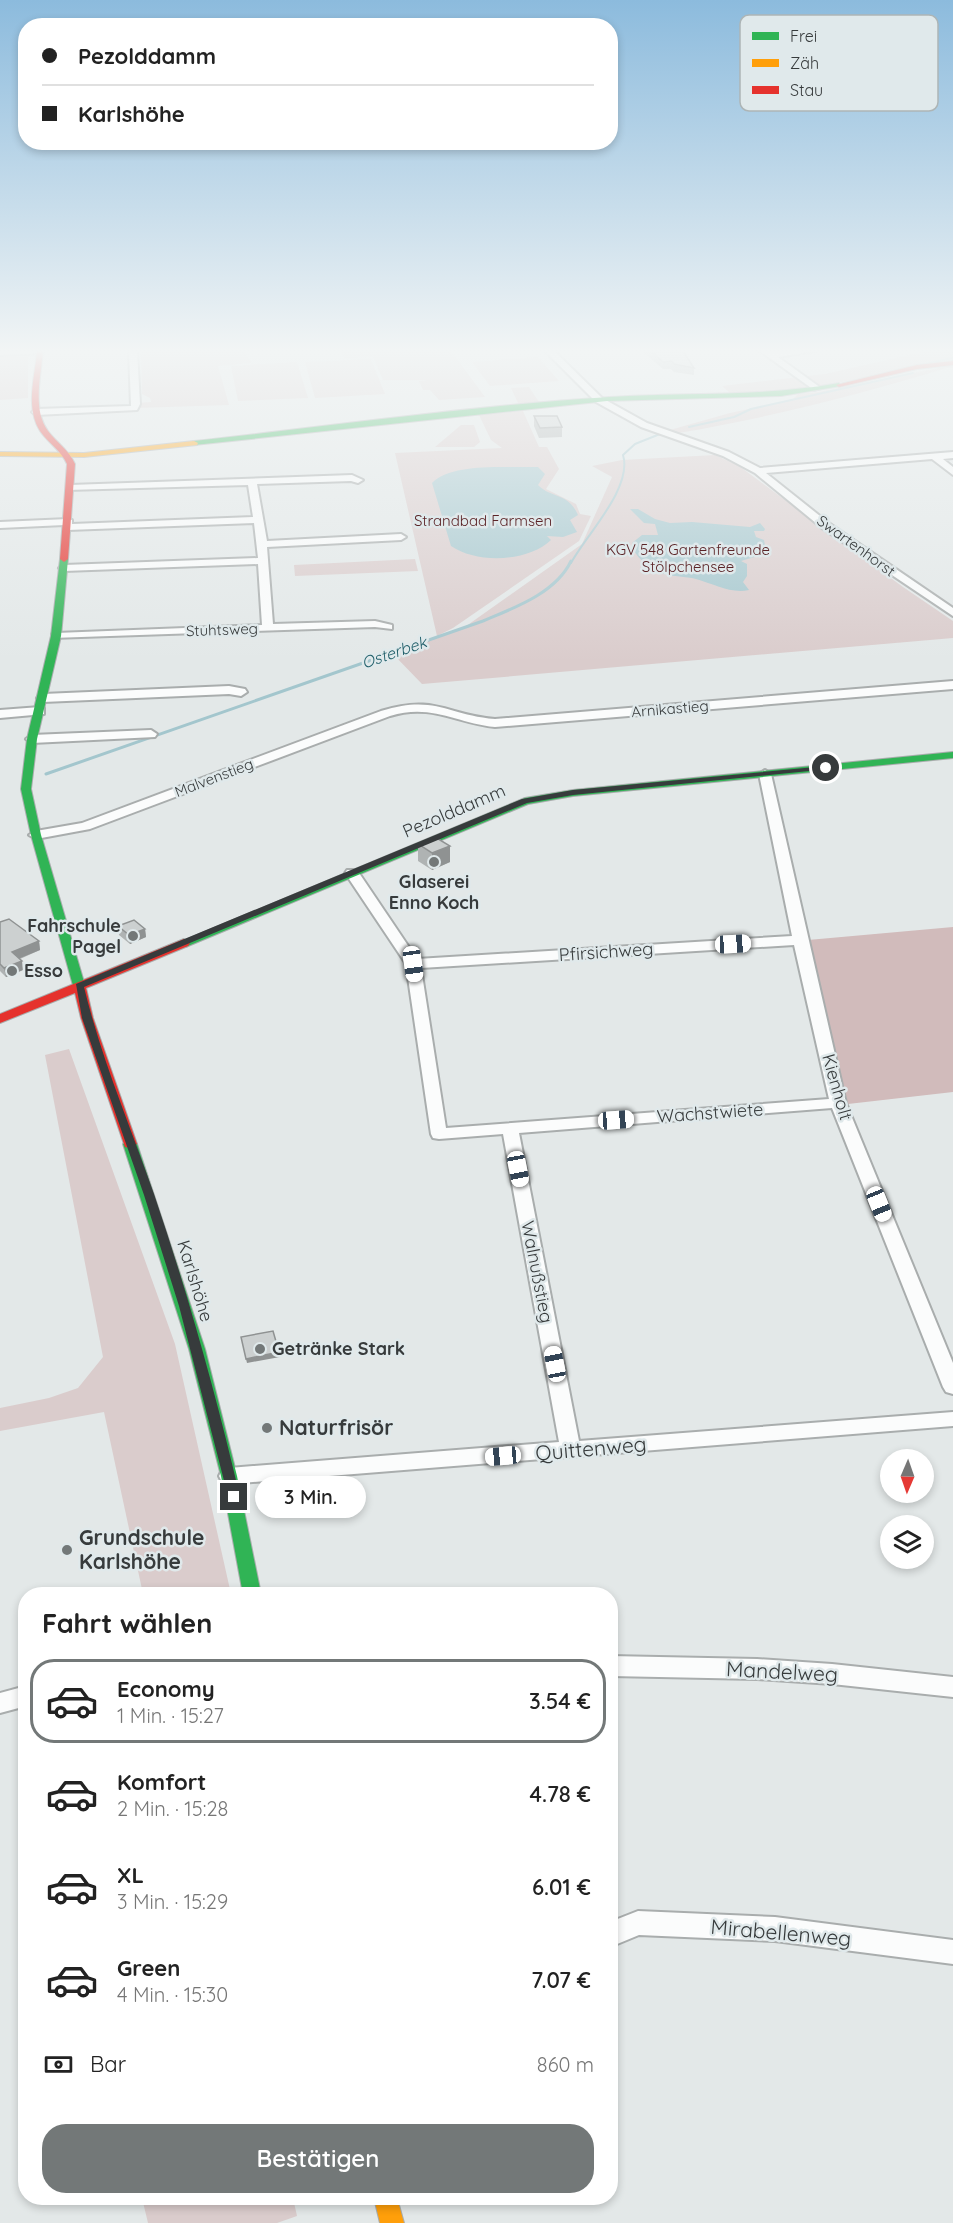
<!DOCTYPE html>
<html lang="de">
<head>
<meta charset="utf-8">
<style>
  body { margin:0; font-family:Quicksand,sans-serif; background:#f2f2f2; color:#222; height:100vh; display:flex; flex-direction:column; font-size:22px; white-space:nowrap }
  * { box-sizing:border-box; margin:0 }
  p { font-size:20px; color:#767676 }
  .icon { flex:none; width:33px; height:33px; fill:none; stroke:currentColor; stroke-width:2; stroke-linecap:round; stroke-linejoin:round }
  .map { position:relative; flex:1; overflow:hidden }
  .details { position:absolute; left:18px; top:1587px; width:600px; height:618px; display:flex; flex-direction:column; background:#fff; border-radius:24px; box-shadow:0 3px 9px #0003 }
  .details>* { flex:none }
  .guide { position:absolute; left:18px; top:18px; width:600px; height:132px; border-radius:24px; box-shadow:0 3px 9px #0003; display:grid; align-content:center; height:132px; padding:0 24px; background:#fff }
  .needle { width:39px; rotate:182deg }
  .buttons { position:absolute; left:880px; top:1449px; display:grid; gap:12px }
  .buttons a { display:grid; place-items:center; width:54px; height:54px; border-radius:50%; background:#fff; box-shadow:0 3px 9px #0003; font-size:30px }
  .end { position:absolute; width:27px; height:27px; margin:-14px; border:8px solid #373b3c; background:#fff; box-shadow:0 0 0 3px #fff }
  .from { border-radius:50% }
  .bubble { position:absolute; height:42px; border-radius:21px; background:#fff; box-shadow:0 3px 9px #0003; font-size:20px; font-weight:600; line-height:42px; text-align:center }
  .car { position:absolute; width:18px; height:36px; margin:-18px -9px; border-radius:8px; box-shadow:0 0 4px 2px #0007; background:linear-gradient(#fff 24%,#345 0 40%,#fff 0 76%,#345 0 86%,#fff 0) }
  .guide b { display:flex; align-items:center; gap:21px; height:57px; font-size:22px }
  .guide b+b { border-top:2px solid #e0e0e0 }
  .guide i { width:15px; height:15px; background:#222 }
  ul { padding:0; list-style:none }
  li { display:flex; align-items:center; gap:18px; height:84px; margin:0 12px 9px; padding:0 12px; border:3px solid transparent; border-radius:24px }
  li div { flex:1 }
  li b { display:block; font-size:22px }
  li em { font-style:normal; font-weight:600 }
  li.current { border-color:#737878 }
  li>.icon { width:54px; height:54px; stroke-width:1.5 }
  h2 { padding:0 24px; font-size:27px; line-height:72px }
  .pay { display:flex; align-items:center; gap:15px; height:66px; padding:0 24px; font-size:22px }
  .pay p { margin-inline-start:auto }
  .cta { display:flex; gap:12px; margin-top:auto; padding:12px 24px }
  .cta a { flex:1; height:69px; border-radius:24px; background:#737878; color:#fff; font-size:24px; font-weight:600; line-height:69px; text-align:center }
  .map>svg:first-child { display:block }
</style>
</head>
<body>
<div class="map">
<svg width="953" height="2223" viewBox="0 0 953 2223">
  <rect width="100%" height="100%" fill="#e3e8e8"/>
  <path fill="#dacccc" d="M141,351H245L251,363L218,366L229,405L136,408L138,403L151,402L150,398L142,394Z
    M341,351H451L485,397L439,400L430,390H423L419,381L427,380H383L373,357L344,358Z
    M927,351H953V362L803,389L731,394L722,386L825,374Z
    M28,355V398L0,400V357Z
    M538,357L559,381L490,386L472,362Z
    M371,359L385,394L315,398L305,362Z
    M297,362L308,398L238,401L231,366Z
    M953,365V368H946C859,395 768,418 678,433L670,430L730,413L792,400L798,394L818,392Z
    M529,387L539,402L519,405L511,388Z
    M523,411L539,447H547L559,469L546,489L576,504L580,514L591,516L579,541L453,628L437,636L395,453L502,448L491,440L479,415Z
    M461,425H474L480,442L474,447H435Z
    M715,455L739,466L903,587L953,621V638L422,684L392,653L462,629L582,544L612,477L592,466L622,460Z
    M415,559L418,571L295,576L294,565Z
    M69,1049L175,1344L231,1594H143L104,1412L0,1431V1408L49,1398L78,1388L103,1357L45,1055Z
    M142,2198H293L297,2216L277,2223H148Z"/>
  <path fill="#d1bbbb" d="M953,927V1092L848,1104L808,940Z"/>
  <path fill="#a3c6cd" d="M538,467L545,474L538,485C552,499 568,492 578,515L570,520L577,532L563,537L547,536L551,540C528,562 477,564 451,546L432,483C452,462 509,468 538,467Z
    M630,509H638L655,519L670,523L692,522L750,527L760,523L765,529L764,531H754L756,537L764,540L765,545L761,555L741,561L747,564V576L743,582L749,590C731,594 714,584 696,579C685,576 674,577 664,574C651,569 633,557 632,543L642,535H658L655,524L644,523Z"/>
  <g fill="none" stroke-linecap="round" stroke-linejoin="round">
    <path stroke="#a3c6cd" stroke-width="2" d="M929,363L953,358
      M689,427L734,417L751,409L913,373
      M571,563C586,535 633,488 623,455L635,444L660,434"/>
    <path stroke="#a3c6cd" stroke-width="3" d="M46,774L483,621C514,608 556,593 571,561"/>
    <g stroke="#a9adad" stroke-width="4">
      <path id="street" d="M0,351H44L40,353L0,355Z
        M129,351H137L140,404L137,410L36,415L32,412L36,409L131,406Z
        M545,351H554L602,398L647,423L729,452L760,468L953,452V458L943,459L953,467V475L932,459L766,473L830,524L953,608V616L822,528L755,473L723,456L641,427L596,402Z
        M760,351H815L778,357L821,388L814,390Z
        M352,475L363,480L358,483L351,481L257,484L267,541L401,534L406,537L401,540L267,547L273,624L375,621L392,625V629L375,627L52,638V634L56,633L262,625L258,564L64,571L59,568L64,565L258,558L254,523L68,530L64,529V525L0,528V522L68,519L72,520V524L253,517L248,485L67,490V486L70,485Z
        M953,681V689L495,727C456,723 431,703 390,716L90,829L36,839L29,835L36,831L82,823L381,711C435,694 447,715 495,719Z
        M229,686L245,689L247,692L241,696L229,694L43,702L37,698L43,694Z
        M40,707L44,708V714L0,718V710Z
        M151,730L157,734L155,737L32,743L26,739L32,735Z
        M765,770L771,774L846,1103L953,1363V1394L946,1392L943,1387L832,1108L519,1133L579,1441L953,1412V1426L229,1484L222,1482L219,1476L222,1470L229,1468L559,1442L503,1134L439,1139L433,1138L431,1134L406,964L345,873L347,870H357L417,959L792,936L759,774ZM794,945L829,1099L446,1128L421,968Z
        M610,1656L757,1659L832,1664L953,1677V1697L832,1684L757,1679L610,1676Z
        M26,1686V1706L0,1713V1693Z
        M638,1911L775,1917L953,1940V1964L775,1941L639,1935L610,1947V1922Z"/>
    </g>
    <g stroke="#a9adad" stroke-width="2">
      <path id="fast" d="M839,383L841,386L781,396L607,401L194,445L190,443L194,441C332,426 470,406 609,397C686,392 762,397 839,383Z
        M64,556L68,559L61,636L37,739L31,789L41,835L86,989L80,993L74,989L31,835L21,789L27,739L51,636L60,559Z
        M953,752V758L573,796L528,804L188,946L184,947L178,943L525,798L573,790Z
        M130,1140L137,1144L205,1349L237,1476L261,1594H243L221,1476L189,1349L123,1144Z"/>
    </g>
    <g stroke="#a9adad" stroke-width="2">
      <path id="slow" d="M194,441L198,443L197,445L84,457L0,456V452L84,453Z
        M374,2198H397L404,2223H380Z"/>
    </g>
    <g stroke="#a9adad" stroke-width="2">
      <path id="jam" d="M37,351H43C41,376 32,409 48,431C57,443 69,450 75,464L68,559L64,562L60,559L67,464C61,450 48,443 40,431C25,407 35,377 37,351Z
        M953,361V365L917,369L839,387L836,385L917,365Z
        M184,939L190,943L188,946L86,988L93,1018L137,1144L130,1148L125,1147L81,1018L75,993L0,1023V1014Z"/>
    </g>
    <use href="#street" fill="#fbfcfc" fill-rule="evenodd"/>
    <use href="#fast" fill="#30b455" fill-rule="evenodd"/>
    <use href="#slow" fill="#ff9f0a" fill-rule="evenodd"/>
    <use href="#jam" fill="#e5322d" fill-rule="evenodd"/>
  </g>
  <path fill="#afb3b3" d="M642,351H683L694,368V375L674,372L671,369H663Z
    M534,416L562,427V437L539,438L534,426Z
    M418,844L450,862L432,870L418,861Z
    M0,922L39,941L40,950L20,959L23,970L6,977L0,971Z
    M118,926L145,929L146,937L130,944L119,935Z"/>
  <path fill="#8f9292" d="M450,846V862L432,870V853Z
    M145,929L146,937L130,944L129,935Z
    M39,941L40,950L13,961L12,952Z
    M22,961L23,970L6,977L4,968Z
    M279,1352L280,1357L247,1363L246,1359Z"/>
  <path fill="#ccd0d0" stroke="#8f9292" stroke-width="1.5" d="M651,351H683L694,368L674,364L672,361L663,362Z
    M534,416H557L562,427L540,428Z
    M435,837L450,846L432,853L418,844Z
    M9,919L39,941L12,952L22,961L4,968L0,964V922Z
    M134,920L145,929L129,935L118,926Z
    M273,1331L279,1352L246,1359L241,1337Z"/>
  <linearGradient id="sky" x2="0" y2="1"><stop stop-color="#8cbbdd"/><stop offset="0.53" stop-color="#f2f5f5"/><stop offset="1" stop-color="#f2f5f5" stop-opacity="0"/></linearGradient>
  <rect width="953" height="662" fill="url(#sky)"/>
  <path fill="#373b3c" d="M826,766L830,768L829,769L573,795L527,803L84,987C101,1058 130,1125 154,1194C188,1294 216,1394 240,1497L238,1500H229L179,1306L144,1195L82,1018L76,984L522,799L573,790Z"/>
  <g fill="#737878" stroke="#e0e9eb" stroke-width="2">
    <circle cx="434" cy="862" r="6"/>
    <circle cx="133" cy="936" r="6"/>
    <circle cx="12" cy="971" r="6"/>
    <circle cx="260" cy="1349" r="6"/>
    <circle cx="267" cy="1428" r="6"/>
    <circle cx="67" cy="1550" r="6"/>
  </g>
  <g text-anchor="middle" stroke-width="5" stroke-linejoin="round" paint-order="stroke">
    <g font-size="15" fill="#5b2427" stroke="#e0e9eb">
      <text x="483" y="526">Strandbad Farmsen</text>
      <text x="688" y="555">KGV 548 Gartenfreunde<tspan x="688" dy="17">Stölpchensee</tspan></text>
    </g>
    <g font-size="15" fill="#373b3c" stroke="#e0e9eb">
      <text transform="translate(856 546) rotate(36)" y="5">Swartenhorst</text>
      <text transform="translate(222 630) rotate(-2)" y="5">Stuhtsweg</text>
      <text transform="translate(670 709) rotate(-5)" y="5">Arnikastieg</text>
      <text transform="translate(214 778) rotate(-21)" y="5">Malvenstieg</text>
    </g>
    <g font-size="16" font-style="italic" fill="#1f5e69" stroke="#e0e9eb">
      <text transform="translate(394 652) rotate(-19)" y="6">Osterbek</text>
    </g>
    <g font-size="18" fill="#373b3c" stroke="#e0e9eb">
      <text transform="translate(454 811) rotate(-23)" y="6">Pezolddamm</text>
      <text transform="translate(606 952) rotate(-4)" y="6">Pfirsichweg</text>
      <text transform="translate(837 1087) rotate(74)" y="6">Kienholt</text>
      <text transform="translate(710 1113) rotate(-4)" y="6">Wachstwiete</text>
      <text transform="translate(537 1272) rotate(79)" y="6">Walnußstieg</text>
      <text transform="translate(195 1281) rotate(73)" y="6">Karlshöhe</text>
    </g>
    <g font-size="18" font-weight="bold" fill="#373b3c" stroke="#e0e9eb" text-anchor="start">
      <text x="434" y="888" text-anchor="middle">Glaserei<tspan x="434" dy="21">Enno Koch</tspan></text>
      <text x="121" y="932" text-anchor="end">Fahrschule<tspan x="121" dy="21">Pagel</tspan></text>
      <text x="24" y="977">Esso</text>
      <text x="272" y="1355">Getränke Stark</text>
    </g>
    <g font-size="21" font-weight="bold" fill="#373b3c" stroke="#e0e9eb" text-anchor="start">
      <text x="279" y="1435">Naturfrisör</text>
      <text x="79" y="1545">Grundschule<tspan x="79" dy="24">Karlshöhe</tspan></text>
    </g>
    <g font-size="21" fill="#373b3c" stroke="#e0e9eb">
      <text transform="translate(591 1449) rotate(-5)" y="7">Quittenweg</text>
      <text transform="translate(782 1672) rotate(3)" y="7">Mandelweg</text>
      <text transform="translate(781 1933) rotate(5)" y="7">Mirabellenweg</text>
    </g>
  </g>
  <rect x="740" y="15" width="198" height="96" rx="9" fill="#e0e9eb" stroke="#adb5b6" stroke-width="1.5"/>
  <rect x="752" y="32" width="27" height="8" fill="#30b455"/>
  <rect x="752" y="59" width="27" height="8" fill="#ff9f0a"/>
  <rect x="752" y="86" width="27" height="8" fill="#e5322d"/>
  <g font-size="16" fill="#373b3c">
    <text x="790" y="42">Frei</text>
    <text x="790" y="69">Zäh</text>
    <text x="790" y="96">Stau</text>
  </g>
</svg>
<div class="buttons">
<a><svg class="needle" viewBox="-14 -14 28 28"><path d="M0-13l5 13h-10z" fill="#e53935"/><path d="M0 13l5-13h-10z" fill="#767676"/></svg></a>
<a><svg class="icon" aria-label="layers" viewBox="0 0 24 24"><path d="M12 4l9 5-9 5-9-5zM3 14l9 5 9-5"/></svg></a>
</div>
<i class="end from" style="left:826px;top:768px"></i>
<i class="end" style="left:234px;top:1497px"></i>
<div class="bubble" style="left:255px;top:1476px;width:111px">3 Min.</div>
<i class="car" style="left:733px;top:944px;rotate:87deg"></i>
<i class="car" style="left:413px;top:964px;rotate:172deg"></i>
<i class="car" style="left:616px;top:1120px;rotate:86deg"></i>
<i class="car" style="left:518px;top:1169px;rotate:169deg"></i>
<i class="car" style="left:879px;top:1204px;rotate:158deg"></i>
<i class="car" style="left:555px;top:1364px;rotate:349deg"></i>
<i class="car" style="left:503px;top:1456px;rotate:265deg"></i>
<div class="guide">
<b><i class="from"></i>Pezolddamm</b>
<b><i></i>Karlshöhe</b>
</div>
<section class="details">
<h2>Fahrt wählen</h2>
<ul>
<li class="current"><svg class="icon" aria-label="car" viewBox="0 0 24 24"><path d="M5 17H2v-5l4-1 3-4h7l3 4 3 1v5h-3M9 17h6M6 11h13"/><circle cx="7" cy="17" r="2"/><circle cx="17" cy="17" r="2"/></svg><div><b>Economy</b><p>1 Min. · 15:27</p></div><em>3.54 €</em></li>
<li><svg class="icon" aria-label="car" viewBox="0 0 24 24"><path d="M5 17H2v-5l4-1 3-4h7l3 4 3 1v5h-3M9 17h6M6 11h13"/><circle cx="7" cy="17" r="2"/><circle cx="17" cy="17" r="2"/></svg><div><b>Komfort</b><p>2 Min. · 15:28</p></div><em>4.78 €</em></li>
<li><svg class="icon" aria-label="car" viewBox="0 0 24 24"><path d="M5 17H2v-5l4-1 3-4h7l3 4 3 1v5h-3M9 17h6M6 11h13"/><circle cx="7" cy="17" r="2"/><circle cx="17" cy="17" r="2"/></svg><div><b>XL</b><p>3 Min. · 15:29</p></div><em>6.01 €</em></li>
<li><svg class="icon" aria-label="car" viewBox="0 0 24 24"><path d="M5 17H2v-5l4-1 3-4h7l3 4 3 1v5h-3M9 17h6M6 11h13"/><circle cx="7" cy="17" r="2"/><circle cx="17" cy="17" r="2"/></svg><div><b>Green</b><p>4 Min. · 15:30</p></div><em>7.07 €</em></li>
</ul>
<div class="pay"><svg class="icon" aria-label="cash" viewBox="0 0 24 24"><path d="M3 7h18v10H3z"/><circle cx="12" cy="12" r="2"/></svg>Bar<p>860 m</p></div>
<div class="cta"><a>Bestätigen</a></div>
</section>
</div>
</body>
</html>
